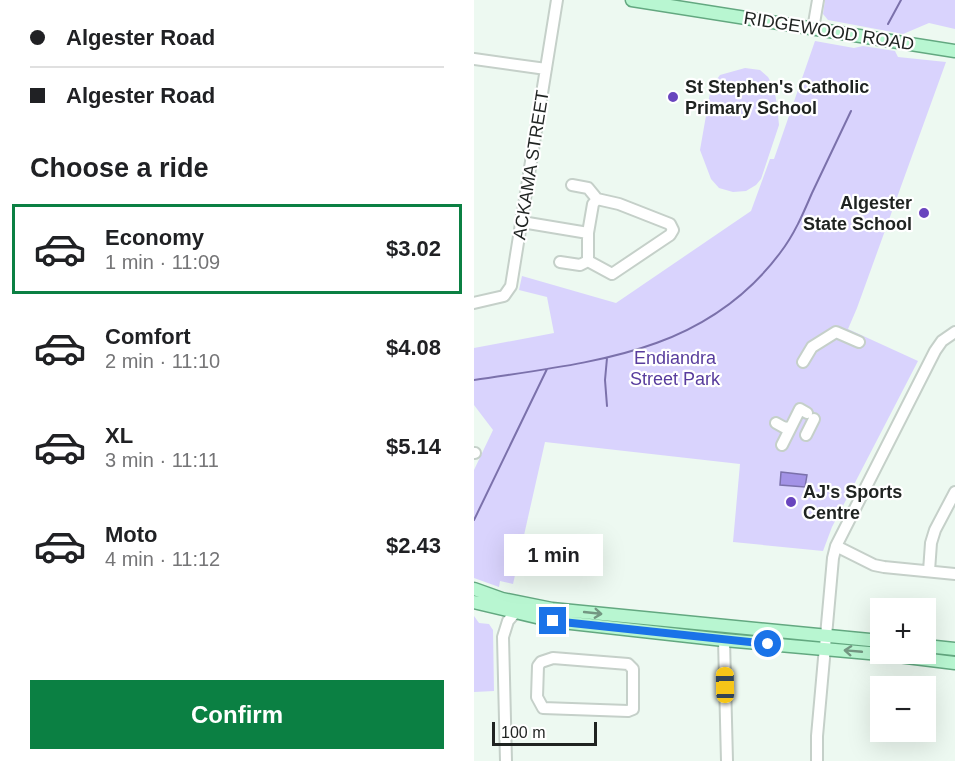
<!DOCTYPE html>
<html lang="en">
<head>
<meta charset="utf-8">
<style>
  body { margin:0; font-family:Helvetica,sans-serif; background:#f2f2f2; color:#202124; height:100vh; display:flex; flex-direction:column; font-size:22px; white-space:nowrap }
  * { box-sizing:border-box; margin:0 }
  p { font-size:20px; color:#757577 }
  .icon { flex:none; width:33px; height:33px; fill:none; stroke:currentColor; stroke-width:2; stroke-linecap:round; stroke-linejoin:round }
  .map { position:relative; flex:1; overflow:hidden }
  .sheet { display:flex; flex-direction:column; background:#fff; width:474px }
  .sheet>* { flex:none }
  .banner { display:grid; align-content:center; height:132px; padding:0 30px; background:#fff }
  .tools { position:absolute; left:396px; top:598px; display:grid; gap:12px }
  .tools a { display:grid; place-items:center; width:66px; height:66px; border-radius:0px; background:#fff; box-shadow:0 6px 24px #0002; font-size:30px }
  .scale { position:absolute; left:18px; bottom:15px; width:105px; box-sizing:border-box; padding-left:6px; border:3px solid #1f2321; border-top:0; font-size:16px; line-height:21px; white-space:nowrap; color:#1f2321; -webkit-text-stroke:4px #fff; paint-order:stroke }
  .end { position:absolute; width:27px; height:27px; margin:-14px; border:8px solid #1a73e8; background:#fff; box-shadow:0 0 0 3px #fff }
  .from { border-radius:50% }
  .bubble { position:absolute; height:42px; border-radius:0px; background:#fff; box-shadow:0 6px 24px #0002; font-size:20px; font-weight:600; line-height:42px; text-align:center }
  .car { position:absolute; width:18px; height:36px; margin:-18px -9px; border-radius:8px; box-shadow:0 0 4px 2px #0007; background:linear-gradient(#f5c518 24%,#345 0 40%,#f5c518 0 76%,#345 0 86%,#f5c518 0) }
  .banner b { display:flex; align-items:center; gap:21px; height:57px; font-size:22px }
  .banner b+b { border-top:2px solid #e0e0e0 }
  .banner i { width:15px; height:15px; background:#202124 }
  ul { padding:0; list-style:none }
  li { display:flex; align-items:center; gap:18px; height:90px; margin:0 12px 9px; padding:0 18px; border:3px solid transparent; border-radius:0px }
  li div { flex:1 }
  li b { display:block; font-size:22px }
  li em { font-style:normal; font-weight:600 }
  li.active { border-color:#0b8043 }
  li>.icon { width:54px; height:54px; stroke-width:1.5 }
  h2 { padding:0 30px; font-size:27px; line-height:72px }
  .cta { display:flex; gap:12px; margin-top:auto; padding:12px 30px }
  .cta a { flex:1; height:69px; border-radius:0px; background:#0b8043; color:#fff; font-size:24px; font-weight:600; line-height:69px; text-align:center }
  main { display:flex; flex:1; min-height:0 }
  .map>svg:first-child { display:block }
</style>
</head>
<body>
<main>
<section class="sheet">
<div class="banner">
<b><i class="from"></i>Algester Road</b>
<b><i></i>Algester Road</b>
</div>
<h2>Choose a ride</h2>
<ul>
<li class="active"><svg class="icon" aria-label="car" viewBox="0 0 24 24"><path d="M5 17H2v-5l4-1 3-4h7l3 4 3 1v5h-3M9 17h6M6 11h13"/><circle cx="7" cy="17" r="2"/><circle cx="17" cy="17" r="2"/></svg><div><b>Economy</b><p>1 min · 11:09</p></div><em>$3.02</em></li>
<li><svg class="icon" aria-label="car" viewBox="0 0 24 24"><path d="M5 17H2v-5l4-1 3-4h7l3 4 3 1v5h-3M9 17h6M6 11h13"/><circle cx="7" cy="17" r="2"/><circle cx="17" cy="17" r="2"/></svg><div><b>Comfort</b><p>2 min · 11:10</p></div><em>$4.08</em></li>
<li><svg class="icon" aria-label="car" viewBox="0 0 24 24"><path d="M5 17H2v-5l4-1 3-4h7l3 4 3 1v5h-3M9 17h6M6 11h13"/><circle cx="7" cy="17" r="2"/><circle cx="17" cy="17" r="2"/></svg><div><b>XL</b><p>3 min · 11:11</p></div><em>$5.14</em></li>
<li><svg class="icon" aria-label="car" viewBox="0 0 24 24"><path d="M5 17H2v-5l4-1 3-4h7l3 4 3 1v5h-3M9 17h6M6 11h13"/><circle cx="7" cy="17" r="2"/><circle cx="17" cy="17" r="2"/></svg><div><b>Moto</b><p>4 min · 11:12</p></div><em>$2.43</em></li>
</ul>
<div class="cta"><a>Confirm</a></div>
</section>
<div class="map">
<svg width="481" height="761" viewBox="0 0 481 761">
  <rect width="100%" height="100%" fill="#edf9f1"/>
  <path fill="#d9d3fd" d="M351,0H481V29L455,23L429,34L354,20L349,14Z
    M341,41L380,48L389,46L421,51L424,57L472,62L383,308L374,329L444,361L358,527L349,551L259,542L266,464L71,442L39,584L26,581L25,587L0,578V470L19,430L0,405V348L80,333L73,297L45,290L48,276L142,303L277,211L296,159H300Z
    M271,68L286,70L294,77L300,88L303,105L305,125L287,179L282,185L272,191L259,192L245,188L237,179L226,150L237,87L246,75Z
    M0,616L5,623L15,624L19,630L20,691L0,692Z"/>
  <path fill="#a393e6" stroke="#7b71ab" stroke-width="1.5" d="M307,472L333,475L331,487L306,485Z"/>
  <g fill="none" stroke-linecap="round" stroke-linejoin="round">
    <path stroke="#7b71ab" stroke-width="2" d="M414,24L427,0
      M0,380C115,362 230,355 306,253C320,235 329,214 338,193C351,166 364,138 377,111
      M133,406L131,380L133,358
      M0,520L73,369"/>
    <g stroke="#c5d0c9" stroke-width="14">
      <path id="minor" d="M339,29L344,0
        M0,59L72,69
        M98,185L114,188L123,199
        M48,222L114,233V261L138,274L196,235L199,230L196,224L145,204L123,199L119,204L114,233
        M86,262L106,265L114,261
        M0,303L30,296L37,286L83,0
        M329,362L338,347L362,332L385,342
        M302,423L311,428L317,427
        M332,435L340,419
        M308,445L326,409L333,413
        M0,453H1
        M362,546L400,565L410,567L481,574
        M455,571L457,543L461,530L481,492
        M250,640L253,761
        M79,658L154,664L159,669V709L154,711L69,708L63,697L64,666L67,662Z
        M32,761L29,637L34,621L41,613
        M343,761V736L359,558L362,546L461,351L468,341L481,332"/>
    </g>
    <g stroke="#63a880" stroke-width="15">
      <path id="major" d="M158,0L481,51
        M0,589L28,599L78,609L406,641
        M0,602L79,621L250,640L406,654
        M452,646L481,649
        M408,654L481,663"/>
    </g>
    <use href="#minor" stroke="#fff" stroke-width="10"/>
    <use href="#major" stroke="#b8f6d1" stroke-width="12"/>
  </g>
  <defs><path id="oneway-shaft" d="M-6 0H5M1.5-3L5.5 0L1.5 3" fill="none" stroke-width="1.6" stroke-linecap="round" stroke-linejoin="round" transform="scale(1.5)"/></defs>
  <g stroke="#739782">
    <use href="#oneway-shaft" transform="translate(119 613) rotate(6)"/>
    <use href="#oneway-shaft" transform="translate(379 651) rotate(-175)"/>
  </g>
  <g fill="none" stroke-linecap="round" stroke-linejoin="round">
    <path stroke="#1a73e8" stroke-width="8" d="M79,621L294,644"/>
  </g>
  <g fill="#6945be" stroke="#fff" stroke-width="2">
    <circle cx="199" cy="97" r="6"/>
    <circle cx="450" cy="213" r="6"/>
    <circle cx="317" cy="502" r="6"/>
  </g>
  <g text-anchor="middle" stroke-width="4.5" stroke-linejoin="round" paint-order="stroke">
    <g font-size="18" fill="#1f2321" stroke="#fff">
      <text transform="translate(355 31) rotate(9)" y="6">RIDGEWOOD ROAD</text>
      <text transform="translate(57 165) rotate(-81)" y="6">ACKAMA STREET</text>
    </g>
    <g font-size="18" font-weight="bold" fill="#1f2321" stroke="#fff" text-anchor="start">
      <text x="211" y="93">St Stephen's Catholic<tspan x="211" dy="21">Primary School</tspan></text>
      <text x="438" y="209" text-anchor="end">Algester<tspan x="438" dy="21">State School</tspan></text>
      <text x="329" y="498">AJ's Sports<tspan x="329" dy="21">Centre</tspan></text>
    </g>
    <g font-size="18" fill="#583c9d" stroke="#fff">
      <text x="201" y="364">Endiandra<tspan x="201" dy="21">Street Park</tspan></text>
    </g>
  </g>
</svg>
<div class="tools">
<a>+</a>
<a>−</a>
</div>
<div class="scale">100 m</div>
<i class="end from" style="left:294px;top:644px"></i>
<i class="end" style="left:79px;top:621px"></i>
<div class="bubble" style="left:30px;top:534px;width:99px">1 min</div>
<i class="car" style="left:251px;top:685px;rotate:359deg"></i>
</div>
</main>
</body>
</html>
